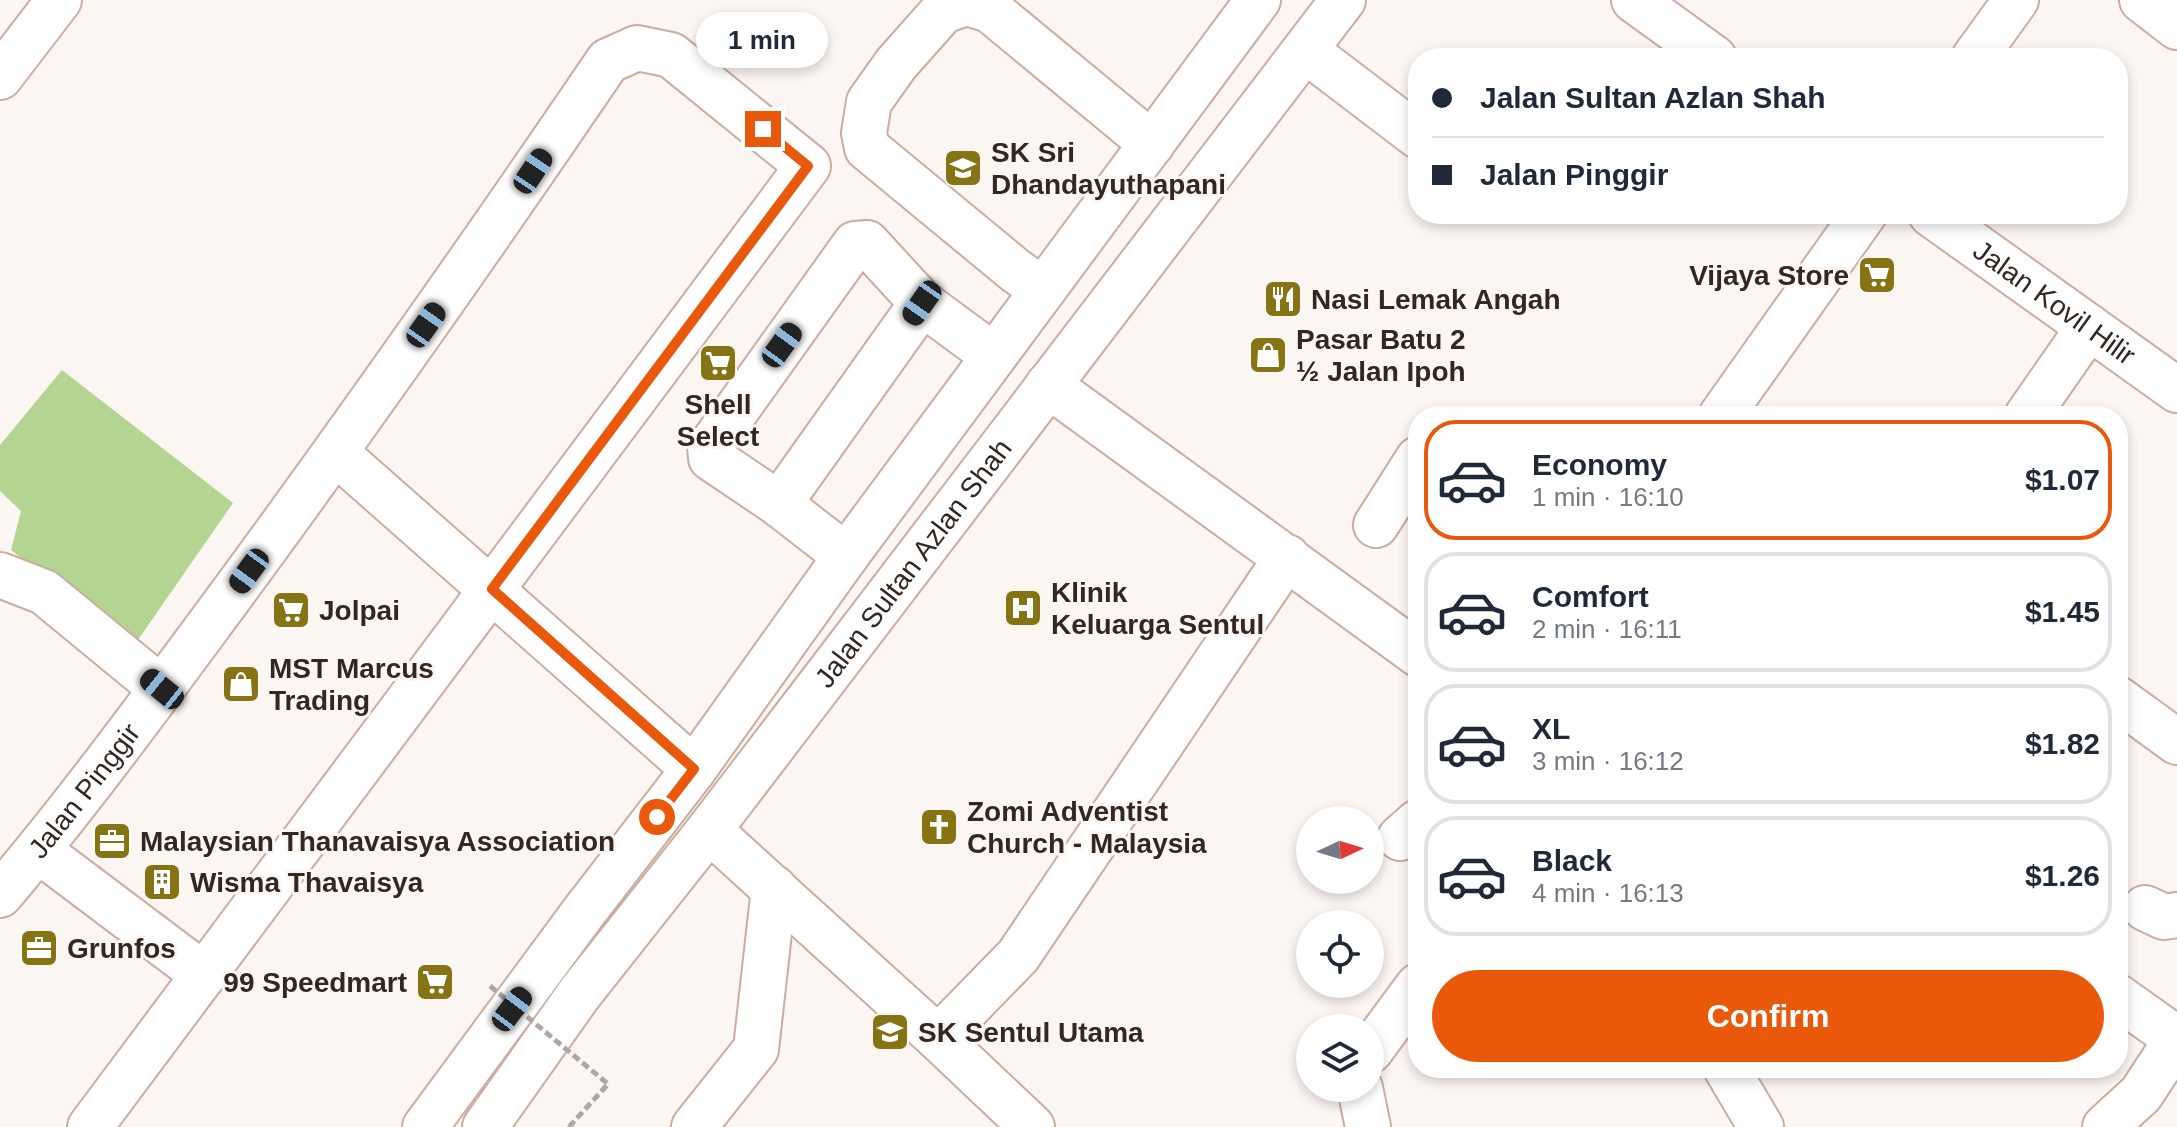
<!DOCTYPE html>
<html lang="en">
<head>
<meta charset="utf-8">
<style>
  body { margin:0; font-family:Arial,sans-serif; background:#f6f6f7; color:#1f2937; height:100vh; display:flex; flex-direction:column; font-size:30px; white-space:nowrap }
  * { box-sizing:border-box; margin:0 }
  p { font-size:26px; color:#747a83 }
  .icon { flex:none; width:44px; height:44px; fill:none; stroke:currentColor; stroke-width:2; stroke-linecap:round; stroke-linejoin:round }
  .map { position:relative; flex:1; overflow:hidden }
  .sheet { position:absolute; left:1408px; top:406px; width:720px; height:672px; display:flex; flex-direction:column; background:#fff; border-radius:32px; box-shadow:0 4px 12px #0003 }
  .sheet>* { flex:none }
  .hud { position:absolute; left:1408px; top:48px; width:720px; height:176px; border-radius:32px; box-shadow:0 4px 12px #0003; display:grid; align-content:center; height:176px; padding:0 24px; background:#fff }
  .needle { width:52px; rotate:86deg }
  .tools { position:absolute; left:1296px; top:806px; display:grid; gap:16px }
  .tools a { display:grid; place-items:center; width:88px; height:88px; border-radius:50%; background:#fff; box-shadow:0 4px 12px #0003; font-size:40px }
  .end { position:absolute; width:36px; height:36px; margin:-18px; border:10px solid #ea580c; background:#fff; box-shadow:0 0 0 4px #fff }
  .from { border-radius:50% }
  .bubble { position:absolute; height:56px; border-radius:28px; background:#fff; box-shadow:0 4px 12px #0003; font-size:26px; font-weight:700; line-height:56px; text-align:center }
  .car { position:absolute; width:24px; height:48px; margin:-24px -12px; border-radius:10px; box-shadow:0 0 6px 2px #0007; background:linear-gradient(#222 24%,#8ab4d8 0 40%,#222 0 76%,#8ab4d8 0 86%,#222 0) }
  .hud b { display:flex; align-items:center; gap:28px; height:76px; font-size:30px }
  .hud b+b { border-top:2px solid #e0e1e3 }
  .hud i { width:20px; height:20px; background:#1f2937 }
  ul { padding:14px 0 0; list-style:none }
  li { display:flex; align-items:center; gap:24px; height:120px; margin:0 16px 12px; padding:0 8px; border:4px solid #e0e1e3; border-radius:32px }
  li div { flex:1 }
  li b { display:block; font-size:30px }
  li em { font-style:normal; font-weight:700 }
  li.active { border-color:#ea580c }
  li>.icon { width:72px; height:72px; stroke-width:1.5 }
  .action { display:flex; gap:16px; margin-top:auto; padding:16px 24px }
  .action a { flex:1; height:92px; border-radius:48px; background:#ea580c; color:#fff; font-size:32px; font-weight:700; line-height:92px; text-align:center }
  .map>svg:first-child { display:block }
</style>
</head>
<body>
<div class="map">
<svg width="2177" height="1127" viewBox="0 0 2177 1127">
  <rect width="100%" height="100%" fill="#fcf6f3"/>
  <path fill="#b4d492" d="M62,370L233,503L133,647L11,550L21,511L0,491V445Z"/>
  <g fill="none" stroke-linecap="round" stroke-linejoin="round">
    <g stroke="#cbad9f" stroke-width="48">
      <g id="minor">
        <path d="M1634,0L1714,58"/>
        <path d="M2142,0L2177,27"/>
        <path d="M1305,50L1418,136"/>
        <path d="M1974,58L2016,0"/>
        <path d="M0,77L59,0"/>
        <path id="s1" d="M1931,214L2177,390"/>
        <path d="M1043,290L1016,271L867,148L864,133L869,102L896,64L943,11L966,3L990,10L1152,144"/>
        <path d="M1048,385L1418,654"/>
        <path d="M1721,416L1864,214"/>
        <path d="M2027,416L2089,327"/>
        <path d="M336,453L694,769"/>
        <path d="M779,504L711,458L710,447L855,244L867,243L922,303L994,356"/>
        <path d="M1376,525L1418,459"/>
        <path d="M846,556L779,504L922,303"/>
        <path d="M0,575L44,592L162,689"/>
        <path d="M2118,699L2177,742"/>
        <path d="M709,830L938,1038L1032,1127"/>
        <path d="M1400,838L1418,822"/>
        <path d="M38,850L204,975"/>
        <path id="s2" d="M0,895C84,796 160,691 237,587C364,414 487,239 608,61L637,48L671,55L808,166L90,1127"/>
        <path d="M2145,908L2164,917L2177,915"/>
        <path d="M2118,997L2177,1039"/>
        <path d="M938,1038L1018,956L1287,557"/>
        <path d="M1370,1051L1418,986"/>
        <path d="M1726,1068L1761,1127"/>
        <path d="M1360,1088L1368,1127"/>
        <path d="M694,1127L756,1049L774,888"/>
        <path d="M2105,1127L2141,1094L2177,1039"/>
      </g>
    </g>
    <g stroke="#cbad9f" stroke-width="48">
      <g id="major">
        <path d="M425,1127L583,913L694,769L846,556L1258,0"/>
        <path id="s3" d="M485,1127L580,993L709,830L1343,0"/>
      </g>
    </g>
    <path stroke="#afa7a2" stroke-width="5" stroke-dasharray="8 4" stroke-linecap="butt" d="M569,1127L608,1084"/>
    <use href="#minor" stroke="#fff" stroke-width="44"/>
    <use href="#major" stroke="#fff" stroke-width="44"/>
    <path stroke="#afa7a2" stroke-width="5" stroke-dasharray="8 4" stroke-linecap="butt" d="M490,986L608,1084"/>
  </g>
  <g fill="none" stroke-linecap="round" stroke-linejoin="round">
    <path stroke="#ea580c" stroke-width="10" d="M657,817L694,769L492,589L808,166L763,129"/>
  </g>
  <defs>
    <g id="school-square" transform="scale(2)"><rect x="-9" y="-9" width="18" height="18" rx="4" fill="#857314" stroke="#fcf6f3"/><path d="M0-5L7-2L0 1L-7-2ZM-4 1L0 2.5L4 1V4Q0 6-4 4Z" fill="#fff"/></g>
    <g id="supermarket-square" transform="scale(2)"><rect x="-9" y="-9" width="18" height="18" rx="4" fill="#857314" stroke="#fcf6f3"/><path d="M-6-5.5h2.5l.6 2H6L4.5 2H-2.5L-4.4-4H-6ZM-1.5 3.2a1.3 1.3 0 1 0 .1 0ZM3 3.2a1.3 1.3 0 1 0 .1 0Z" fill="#fff"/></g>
    <g id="restaurant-square" transform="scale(2)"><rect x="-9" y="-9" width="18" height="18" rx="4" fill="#857314" stroke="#fcf6f3"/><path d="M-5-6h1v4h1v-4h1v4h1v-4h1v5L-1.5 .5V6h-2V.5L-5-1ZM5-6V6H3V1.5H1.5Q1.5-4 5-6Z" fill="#fff"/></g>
    <g id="shop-square" transform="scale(2)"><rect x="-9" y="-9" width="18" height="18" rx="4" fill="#857314" stroke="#fcf6f3"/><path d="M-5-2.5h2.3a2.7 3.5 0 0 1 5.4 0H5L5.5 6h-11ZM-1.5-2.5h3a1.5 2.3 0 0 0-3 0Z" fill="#fff"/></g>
    <g id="hospital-square" transform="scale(2)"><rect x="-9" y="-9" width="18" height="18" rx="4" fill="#857314" stroke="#fcf6f3"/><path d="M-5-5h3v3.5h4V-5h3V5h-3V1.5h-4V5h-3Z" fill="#fff"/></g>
    <g id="church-square" transform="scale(2)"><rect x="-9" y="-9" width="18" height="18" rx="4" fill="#857314" stroke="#fcf6f3"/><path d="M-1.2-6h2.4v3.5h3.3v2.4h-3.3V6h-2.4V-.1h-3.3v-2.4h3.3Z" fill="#fff"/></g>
    <g id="office-square" transform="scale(2)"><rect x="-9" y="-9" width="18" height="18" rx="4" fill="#857314" stroke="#fcf6f3"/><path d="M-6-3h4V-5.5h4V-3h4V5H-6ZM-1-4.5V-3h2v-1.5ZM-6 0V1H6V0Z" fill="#fff"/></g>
    <g id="building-square" transform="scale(2)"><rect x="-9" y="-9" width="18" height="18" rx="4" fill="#857314" stroke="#fcf6f3"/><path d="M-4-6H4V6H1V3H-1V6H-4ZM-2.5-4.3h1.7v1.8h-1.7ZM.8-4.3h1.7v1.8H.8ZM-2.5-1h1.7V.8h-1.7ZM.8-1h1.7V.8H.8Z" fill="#fff"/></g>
  </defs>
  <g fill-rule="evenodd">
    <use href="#school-square" x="963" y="168"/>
    <use href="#supermarket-square" x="1877" y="275"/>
    <use href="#restaurant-square" x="1283" y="299"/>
    <use href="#shop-square" x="1268" y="355"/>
    <use href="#supermarket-square" x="718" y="363"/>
    <use href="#hospital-square" x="1023" y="608"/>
    <use href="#supermarket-square" x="291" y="610"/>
    <use href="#shop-square" x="241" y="684"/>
    <use href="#church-square" x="939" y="827"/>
    <use href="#office-square" x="112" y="841"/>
    <use href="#building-square" x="162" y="882"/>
    <use href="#office-square" x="39" y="948"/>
    <use href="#supermarket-square" x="435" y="982"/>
    <use href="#school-square" x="890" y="1032"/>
  </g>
  <g text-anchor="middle" stroke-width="6" stroke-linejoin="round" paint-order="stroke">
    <g font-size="28" font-weight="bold" fill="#322721" stroke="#fcf6f3" text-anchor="start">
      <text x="991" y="162">SK Sri<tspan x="991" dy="32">Dhandayuthapani</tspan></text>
      <text x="1849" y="285" text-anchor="end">Vijaya Store</text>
      <text x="1311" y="309">Nasi Lemak Angah</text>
      <text x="1296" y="349">Pasar Batu 2<tspan x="1296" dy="32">½ Jalan Ipoh</tspan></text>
      <text x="718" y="414" text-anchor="middle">Shell<tspan x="718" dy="32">Select</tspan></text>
      <text x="1051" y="602">Klinik<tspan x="1051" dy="32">Keluarga Sentul</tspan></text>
      <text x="319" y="620">Jolpai</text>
      <text x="269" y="678">MST Marcus<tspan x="269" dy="32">Trading</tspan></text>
      <text x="967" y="821">Zomi Adventist<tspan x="967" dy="32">Church - Malaysia</tspan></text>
      <text x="140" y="851">Malaysian Thanavaisya Association</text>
      <text x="190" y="892">Wisma Thavaisya</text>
      <text x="67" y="958">Grunfos</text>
      <text x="407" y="992" text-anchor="end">99 Speedmart</text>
      <text x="918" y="1042">SK Sentul Utama</text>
    </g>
    <g font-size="28" fill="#322721" stroke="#fcf6f3">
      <text dy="10" stroke="none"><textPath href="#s1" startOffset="152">Jalan Kovil Hilir</textPath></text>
      <text dy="10" stroke="none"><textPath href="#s3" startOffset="708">Jalan Sultan Azlan Shah</textPath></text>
      <text dy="10" stroke="none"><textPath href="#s2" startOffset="134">Jalan Pinggir</textPath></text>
    </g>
  </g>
</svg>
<div class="tools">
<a><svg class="needle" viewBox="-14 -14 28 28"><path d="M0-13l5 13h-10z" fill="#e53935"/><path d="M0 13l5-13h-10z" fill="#747a83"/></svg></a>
<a><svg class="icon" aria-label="locate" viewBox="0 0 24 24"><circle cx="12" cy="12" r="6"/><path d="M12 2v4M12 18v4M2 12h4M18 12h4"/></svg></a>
<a><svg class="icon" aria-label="layers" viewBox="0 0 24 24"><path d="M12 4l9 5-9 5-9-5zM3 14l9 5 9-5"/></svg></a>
</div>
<i class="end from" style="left:657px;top:817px"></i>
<i class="end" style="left:763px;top:129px"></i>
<div class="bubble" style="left:696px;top:12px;width:132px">1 min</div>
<i class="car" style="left:533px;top:171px;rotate:34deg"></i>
<i class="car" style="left:922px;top:303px;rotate:215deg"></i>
<i class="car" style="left:426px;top:325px;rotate:35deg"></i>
<i class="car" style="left:782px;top:345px;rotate:36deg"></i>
<i class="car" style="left:249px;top:571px;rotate:216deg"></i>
<i class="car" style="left:162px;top:689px;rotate:309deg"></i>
<i class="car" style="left:512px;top:1009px;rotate:37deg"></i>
<div class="hud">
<b><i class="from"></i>Jalan Sultan Azlan Shah</b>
<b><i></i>Jalan Pinggir</b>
</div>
<section class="sheet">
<ul>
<li class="active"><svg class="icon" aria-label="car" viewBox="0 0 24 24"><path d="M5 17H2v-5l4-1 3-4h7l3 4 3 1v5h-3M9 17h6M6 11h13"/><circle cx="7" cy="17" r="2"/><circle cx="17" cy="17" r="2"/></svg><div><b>Economy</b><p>1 min · 16:10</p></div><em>$1.07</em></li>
<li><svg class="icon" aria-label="car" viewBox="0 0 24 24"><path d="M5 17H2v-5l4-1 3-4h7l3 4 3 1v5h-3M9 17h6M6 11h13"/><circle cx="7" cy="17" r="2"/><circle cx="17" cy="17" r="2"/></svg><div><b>Comfort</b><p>2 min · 16:11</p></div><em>$1.45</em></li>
<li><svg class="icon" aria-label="car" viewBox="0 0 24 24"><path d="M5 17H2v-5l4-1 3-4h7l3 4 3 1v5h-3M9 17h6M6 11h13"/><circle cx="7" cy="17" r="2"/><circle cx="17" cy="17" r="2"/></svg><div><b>XL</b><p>3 min · 16:12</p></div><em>$1.82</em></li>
<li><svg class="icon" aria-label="car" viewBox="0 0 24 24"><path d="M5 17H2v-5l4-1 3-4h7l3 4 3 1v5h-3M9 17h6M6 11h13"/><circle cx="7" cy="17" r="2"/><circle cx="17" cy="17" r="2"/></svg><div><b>Black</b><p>4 min · 16:13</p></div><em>$1.26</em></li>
</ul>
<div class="action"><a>Confirm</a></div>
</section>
</div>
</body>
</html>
